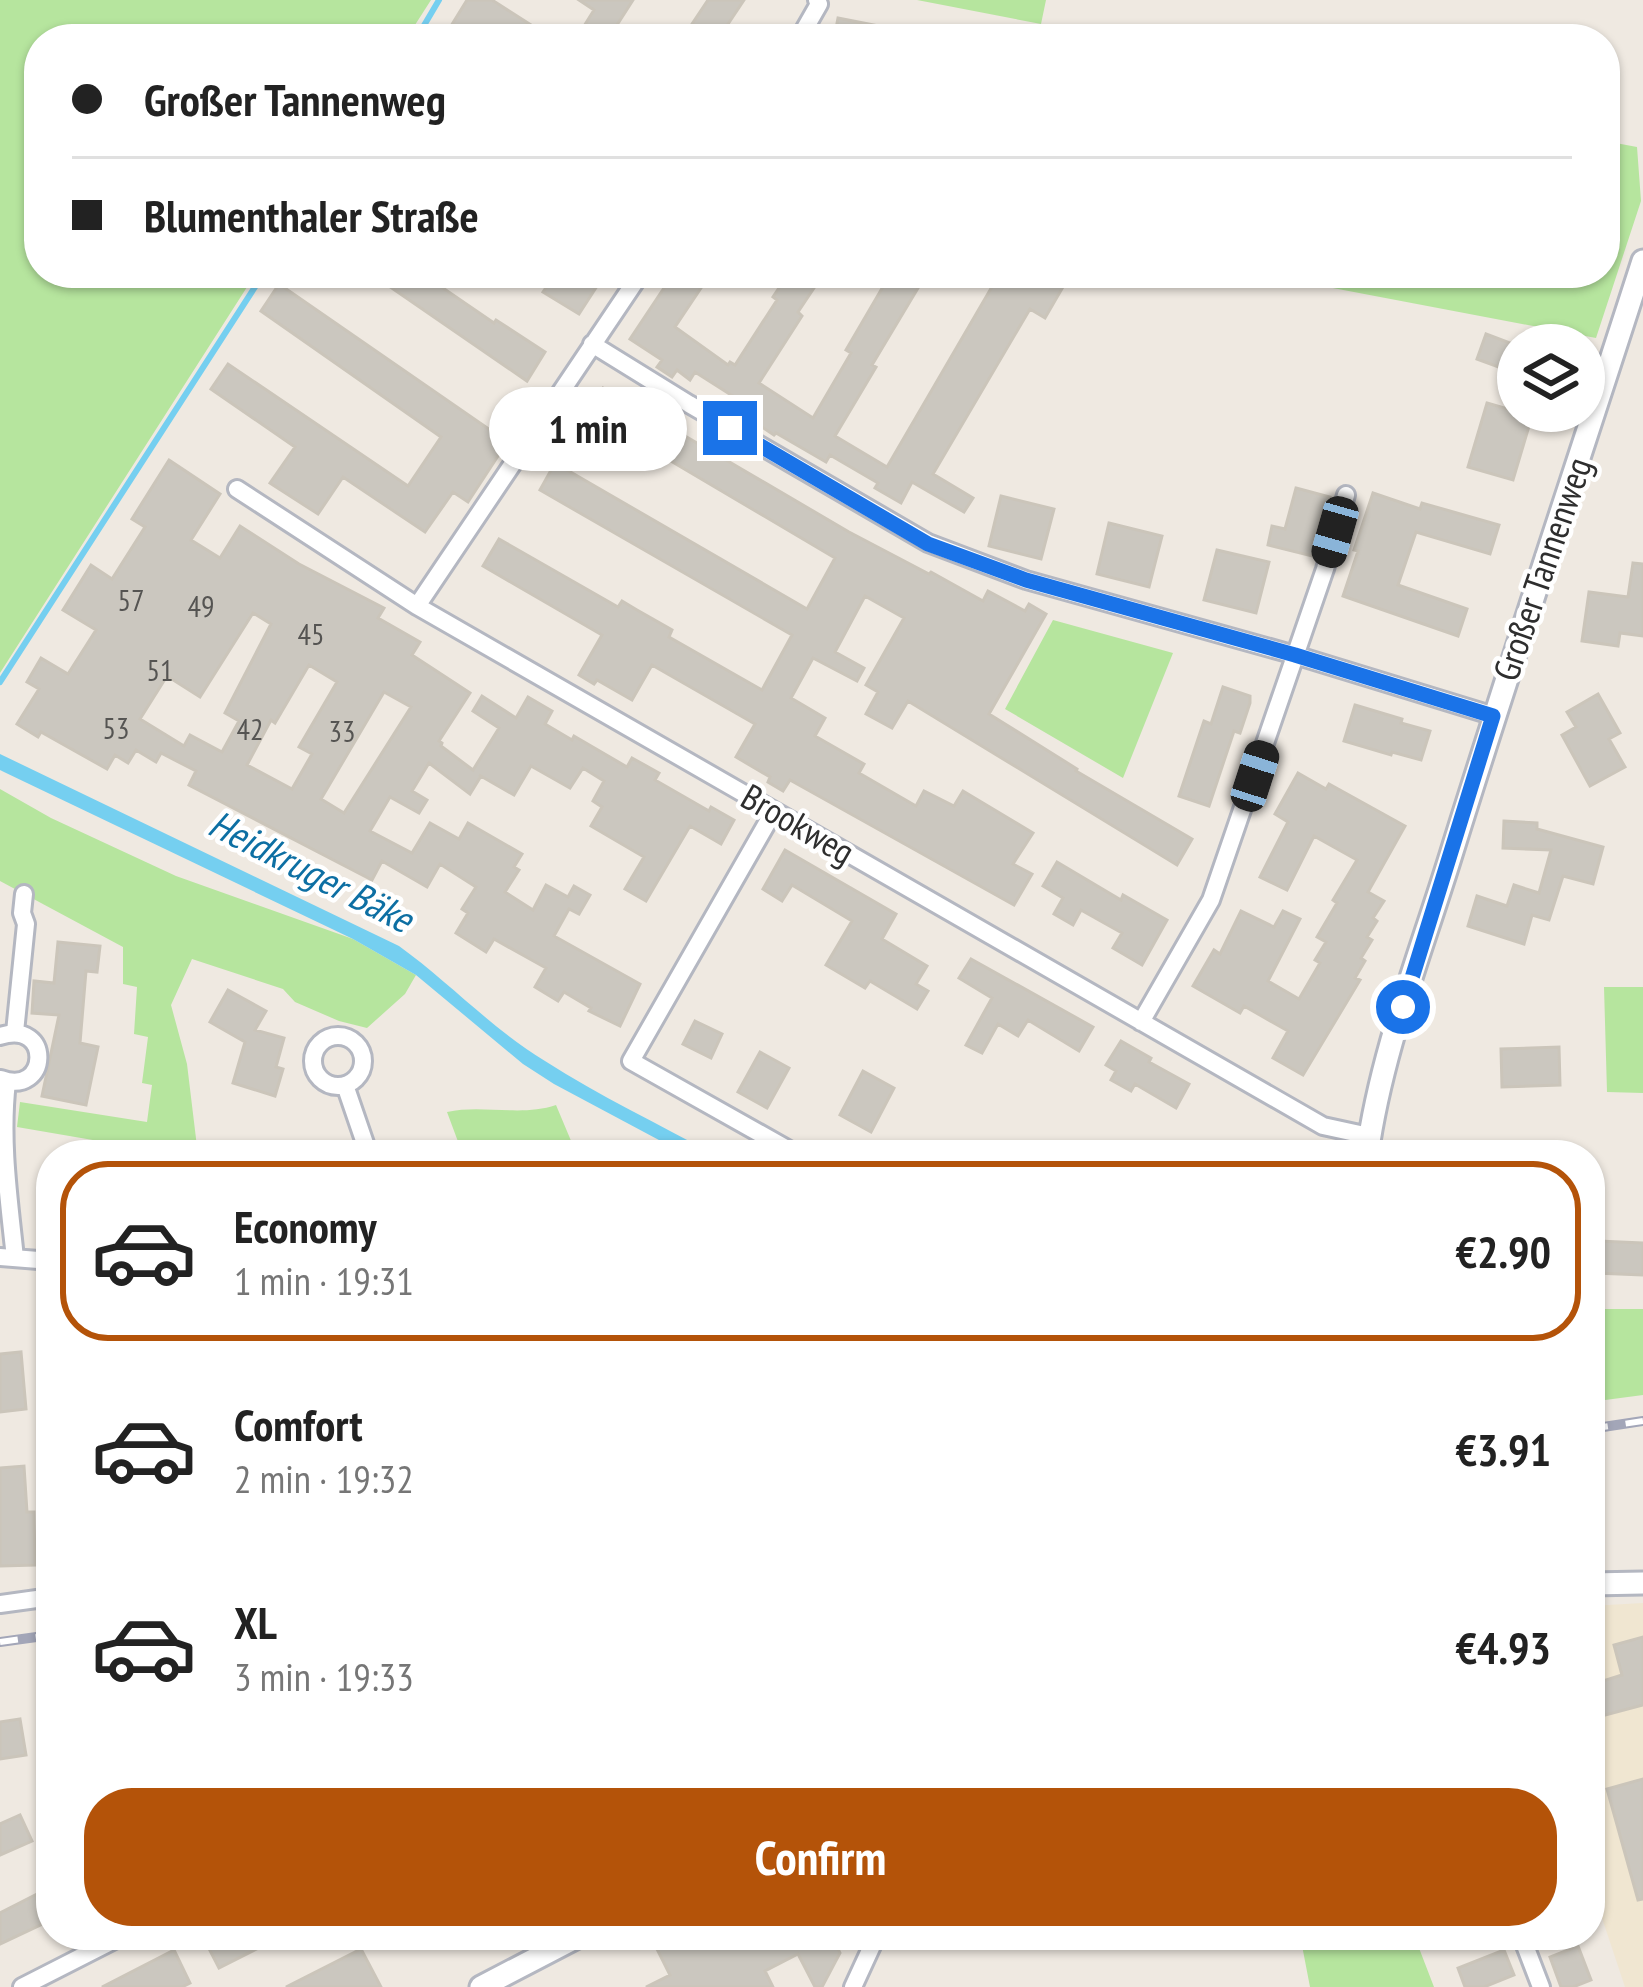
<!DOCTYPE html>
<html lang="en">
<head>
<meta charset="utf-8">
<style>
  body { margin:0; font-family:"PT Sans Narrow",sans-serif; background:#f6f6f6; color:#222; height:100vh; display:flex; flex-direction:column; font-size:45px; white-space:nowrap }
  * { box-sizing:border-box; margin:0 }
  p { font-size:39px; color:#767676 }
  .icon { flex:none; width:66px; height:66px; fill:none; stroke:currentColor; stroke-width:2; stroke-linecap:round; stroke-linejoin:round }
  .map { position:relative; flex:1; overflow:hidden }
  .sheet { position:absolute; left:36px; top:1140px; width:1569px; height:810px; display:flex; flex-direction:column; background:#fff; border-radius:48px; box-shadow:0 3px 9px #0004 }
  .sheet>* { flex:none }
  .hud { position:absolute; left:24px; top:24px; width:1596px; height:264px; border-radius:48px; box-shadow:0 3px 9px #0004; display:grid; align-content:center; height:264px; padding:0 48px; background:#fff }
  .buttons { position:absolute; left:1497px; top:324px; display:grid; gap:24px }
  .buttons a { display:grid; place-items:center; width:108px; height:108px; border-radius:50%; background:#fff; box-shadow:0 3px 9px #0004; font-size:60px }
  .end { position:absolute; width:54px; height:54px; margin:-27px; border:15px solid #1a73e8; background:#fff; box-shadow:0 0 0 6px #fff }
  .from { border-radius:50% }
  .bubble { position:absolute; height:84px; border-radius:42px; background:#fff; box-shadow:0 3px 9px #0004; font-size:39px; font-weight:600; line-height:84px; text-align:center }
  .car { position:absolute; width:36px; height:72px; margin:-36px -18px; border-radius:15px; box-shadow:0 0 9px 3px #0007; background:linear-gradient(#222 24%,#8ab4d8 0 40%,#222 0 76%,#8ab4d8 0 86%,#222 0) }
  .hud b { display:flex; align-items:center; gap:42px; height:114px; font-size:45px }
  .hud b+b { border-top:3px solid #e0e0e0 }
  .hud i { width:30px; height:30px; background:#222 }
  ul { padding:21px 0 0; list-style:none }
  li { display:flex; align-items:center; gap:36px; height:180px; margin:0 24px 18px; padding:0 24px; border:6px solid transparent; border-radius:48px }
  li div { flex:1 }
  li b { display:block; font-size:45px }
  li em { font-style:normal; font-weight:600 }
  li.current { border-color:#b45309 }
  li>.icon { width:108px; height:108px; stroke-width:1.5 }
  .action { display:flex; gap:24px; margin-top:auto; padding:24px 48px }
  .action a { flex:1; height:138px; border-radius:48px; background:#b45309; color:#fff; font-size:48px; font-weight:600; line-height:138px; text-align:center }
  .map>svg:first-child { display:block }
</style>
</head>
<body>
<div class="map">
<svg width="1643" height="1987" viewBox="0 0 1643 1987">
  <rect width="100%" height="100%" fill="#efe9e1"/>
  <path fill="#f0e6d1" d="M1643,1603V1987H1625L1590,1882V1606Z"/>
  <path fill="#b6e59e" d="M0,0H431L406,39H39V273H256L0,673Z
    M917,0H1046L1041,24Z
    M1605,141L1637,147L1641,201L1596,338L1296,281L1298,273H1605Z
    M1053,620L1173,653L1123,778L1005,709Z
    M0,789L51,818L176,876L353,939L416,975L405,994L367,1028L339,1021L295,1002L283,989L192,959L171,1005L187,1064L198,1155H153L151,1150L17,1127L20,1102L147,1122L152,1085L142,1083L148,1037L134,1034L137,987L123,984V947L0,881Z
    M1604,987H1643V1093L1607,1092Z
    M556,1105L577,1155H463L447,1112C482,1104 521,1117 556,1105Z
    M1590,1309H1643V1395L1590,1402Z
    M1300,1935H1414L1434,1987H1310Z"/>
  <path fill="#75cff0" d="M0,754L399,946C449,982 492,1029 545,1061C599,1096 659,1124 715,1155H687L554,1084L523,1064L416,975L353,939L4,772L0,770Z"/>
  <g fill="none" stroke-linecap="round" stroke-linejoin="round">
    <path stroke="#75cff0" stroke-width="6" d="M416,39L439,0
      M0,682L264,273"/>
  </g>
  <path fill="#cbc7bf" stroke="#cbc5ba" stroke-width="3" fill-rule="evenodd" d="M467,0H492L553,39H443Z
    M579,0H633L617,25L620,26L612,39H576L594,10Z
    M708,0H744L718,39H682Z
    M838,18L904,31L903,39H834Z
    M370,273H421L494,323L496,320L545,352L527,381Z
    M556,273H583L599,283L579,314L543,292Z
    M674,273H711L675,327L728,365L730,362L735,365L777,300L773,297L789,273H824L798,312L802,316L759,383L813,418L851,353L846,350L891,273H927L872,365L876,367L835,436L887,467L1000,273H1071L1045,318L1030,309L933,474L973,498L964,512L912,482L901,503L875,488L878,483L830,455L826,462L776,433L774,435L744,415L750,407L695,372L690,380L677,370L672,377L657,367L662,360L630,339Z
    M279,284L493,432L495,429L509,439L468,502L453,492L425,532L343,477L318,514L270,483L295,447L211,389L228,364L408,486L441,437L261,311Z
    M1486,334L1518,346V374L1477,359Z
    M603,388L849,532L929,574L931,572L983,601L988,591L1025,611L1029,604L1046,614L989,714L1077,769L1076,771L1192,839L1177,865L908,701L892,728L866,714L878,692L866,685L904,618L865,596L835,652L864,668L857,681L813,658L791,698L825,718L815,736L864,764L859,773L916,806L924,791L954,806L963,791L1033,833L1013,864L1032,874L1014,905L790,780L783,791L768,782L770,777L736,757L755,724L652,665L632,700L597,680L594,684L579,675L602,635L483,566L499,539L618,607L622,601L637,610L672,630L669,637L762,690L792,635L540,490L555,463L807,609L835,558L588,412Z
    M1487,403L1532,416L1513,480L1468,467Z
    M169,460L220,494L191,540L220,558L240,526L299,564L384,608L378,618L420,642L412,655L470,693L439,741L442,743L441,746L473,770L499,728L473,711L482,696L516,718L528,697L552,711L545,724L572,740L574,736L627,767L632,758L659,773L655,780L709,811L711,807L734,820L721,844L690,826L646,901L625,889L644,857L591,826L602,807L593,801L604,781L583,768L570,788L531,766L514,795L479,775L481,776L470,794L429,763L412,791L427,800L419,813L390,797L370,831L412,853L430,823L459,839L468,823L522,854L514,867L519,870L505,892L533,910L546,885L568,897L574,886L590,895L579,914L569,909L554,936L640,984L620,1026L589,1011L591,1008L564,992L558,1001L535,987L546,968L494,939L486,952L456,933L468,913L462,909L476,887L440,864L427,887L382,861L372,880L189,785L196,771L161,753L156,762L136,750L128,763L115,755L107,769L41,732L38,737L17,724L39,689L27,682L41,658L68,674L96,630L63,610L91,565L112,579L145,527L132,519ZM253,613L271,624L225,713L239,721L222,752L190,735L184,746L140,719L167,676L200,697ZM309,665L337,682L299,747L312,754L292,789L247,765L271,720L275,723ZM384,692L411,707L344,813L321,799Z
    M1296,488L1330,497L1325,514L1322,513L1312,556L1268,545L1272,526L1285,529Z
    M1373,493L1420,509L1422,503L1499,525L1490,554L1416,532L1398,585L1467,609L1458,636L1343,596L1358,551L1354,550Z
    M1001,496L1054,509L1041,559L989,546Z
    M1109,523L1162,536L1149,587L1097,574Z
    M1217,550L1269,562L1256,613L1204,600Z
    M1633,563L1643,564V636L1620,633L1618,646L1582,641L1589,592L1628,597Z
    M1223,687L1250,696V703L1240,733L1234,731L1209,806L1179,796L1204,721L1211,724Z
    M1598,694L1620,733L1609,739L1625,767L1590,786L1562,735L1576,727L1567,712Z
    M1355,705L1402,719L1401,723L1430,731L1421,760L1392,752L1391,755L1344,741Z
    M1298,773L1326,789L1329,784L1405,826L1368,892L1384,901L1373,918L1377,921L1367,937L1372,940L1361,958L1365,961L1355,978L1360,980L1303,1075L1273,1058L1288,1031L1244,1006L1240,1013L1193,986L1214,950L1220,954L1241,911L1274,927L1283,911L1300,919L1268,981L1299,999L1320,963L1315,960L1326,942L1317,937L1337,903L1333,900L1357,860L1314,836L1287,890L1260,877L1288,822L1275,814Z
    M1504,821L1537,823V829L1603,847L1593,884L1563,876L1549,920L1532,915L1524,944L1468,926L1477,896L1507,906L1514,885L1539,893L1551,850L1503,848Z
    M785,850L896,914L882,939L927,966L916,984L928,991L917,1009L870,981L865,988L826,965L852,921L792,885L782,901L763,889Z
    M1057,862L1121,900L1123,895L1167,920L1142,965L1113,948L1122,933L1081,910L1073,925L1054,914L1063,898L1043,886Z
    M58,942L100,946L97,972L86,971L80,1043L98,1047L86,1105L42,1096L59,1015L32,1013L34,981L54,983Z
    M971,959L1093,1027L1079,1051L1028,1020L1018,1036L998,1024L982,1053L966,1045L992,998L959,978Z
    M228,990L266,1011L255,1030L284,1038L276,1067L283,1069L275,1096L233,1083L245,1042L210,1022Z
    M695,1021L722,1034L711,1058L683,1044Z
    M1121,1041L1151,1058L1149,1062L1189,1084L1176,1108L1135,1084L1131,1091L1111,1080L1116,1071L1106,1065Z
    M1559,1047L1560,1085L1502,1087L1501,1049Z
    M760,1052L789,1068L767,1108L738,1092Z
    M863,1071L894,1088L871,1132L840,1115Z
    M1598,1241L1643,1243V1275L1596,1273Z
    M21,1352L26,1409L0,1412V1354Z
    M24,1466L27,1512H34L35,1565L0,1566V1468Z
    M1643,1637V1705L1590,1719V1685L1622,1675L1614,1645Z
    M20,1719L26,1755L0,1759V1722Z
    M1643,1779V1899L1638,1900L1607,1789Z
    M20,1815L32,1841L0,1855V1824Z
    M43,1891L51,1907V1920L0,1944V1913Z
    M202,1935H284L219,1968Z
    M650,1935H831L840,1953L822,1987H815L798,1954L765,1971L773,1987H646L670,1975Z
    M1578,1946L1591,1980L1573,1987H1561L1550,1957Z
    M361,1949L381,1987H286Z
    M174,1950L190,1983L182,1987H102Z
    M1504,1950L1514,1975L1484,1987H1465L1458,1968Z"/>
  <g fill="none" stroke-linecap="round" stroke-linejoin="round">
    <g stroke="#b4b7c1" stroke-width="22">
      <path id="minor" d="M799,39L819,4L817,0
        M592,344L689,404L928,543L1026,580L1295,655L1494,716
        M237,489L417,606L1323,1126L1369,1136
        M417,606L641,273
        M774,811L631,1061L798,1155
        M1141,1022L1211,900L1325,569L1346,495
        M15,1032L26,924L22,913L24,894
        M313 1061a25 25 0 1 1 50 0a25 25 0 1 1-50 0Z
        M0,1036C53,1019 49,1097 1,1079
        M7,1082C0,1141 9,1200 15,1258
        M345,1085L369,1155
        M0,1257L51,1261
        M0,1604L51,1597
        M1521,1935L1541,1987
        M22,1987L124,1935
        M853,1987L877,1935"/>
    </g>
    <g stroke="#b4b7c1" stroke-width="27">
      <path id="tertiary" d="M1367,1155C1381,1053 1420,955 1450,858C1512,658 1579,460 1643,261"/>
    </g>
    <g stroke="#b4b7c1" stroke-width="27">
      <path id="secondary" d="M1590,1584L1643,1583
        M481,1987L581,1935"/>
    </g>
    <use href="#minor" stroke="#fff" stroke-width="16"/>
    <use href="#tertiary" stroke="#fff" stroke-width="21"/>
    <use href="#secondary" stroke="#fff" stroke-width="21"/>
    <g stroke="#a3a6b8" stroke-width="10">
      <path id="rail" d="M1590,1429L1643,1421
        M0,1642L51,1635"/>
    </g>
    <use href="#rail" stroke="#fff" stroke-width="6" stroke-dasharray="18" stroke-linecap="butt"/>
  </g>
  <g fill="none" stroke-linecap="round" stroke-linejoin="round">
    <path stroke="#1a73e8" stroke-width="15" d="M730,428L928,544L1026,580L1295,655L1493,716L1403,1007"/>
  </g>
  <g text-anchor="middle" stroke-width="9" stroke-linejoin="round" paint-order="stroke">
    <g font-size="30" fill="#555452">
      <text x="131" y="611">57</text>
      <text x="201" y="617">49</text>
      <text x="311" y="645">45</text>
      <text x="160" y="681">51</text>
      <text x="116" y="739">53</text>
      <text x="250" y="740">42</text>
      <text x="342" y="742">33</text>
    </g>
    <g font-size="36" fill="#2e2e2e" stroke="#fff">
      <text transform="translate(1542 569) rotate(-71)" y="13">Großer Tannenweg</text>
      <text transform="translate(798 824) rotate(30)" y="13">Brookweg</text>
    </g>
    <g font-size="39" font-style="italic" fill="#0d6fa3" stroke="#fff">
      <text transform="translate(311 871) rotate(27)" y="14">Heidkruger Bäke</text>
    </g>
  </g>
</svg>
<div class="buttons">
<a><svg class="icon" aria-label="layers" viewBox="0 0 24 24"><path d="M12 4l9 5-9 5-9-5zM3 14l9 5 9-5"/></svg></a>
</div>
<i class="end from" style="left:1403px;top:1007px"></i>
<i class="end" style="left:730px;top:428px"></i>
<div class="bubble" style="left:489px;top:387px;width:198px">1 min</div>
<i class="car" style="left:1335px;top:532px;rotate:196deg"></i>
<i class="car" style="left:1255px;top:776px;rotate:18deg"></i>
<div class="hud">
<b><i class="from"></i>Großer Tannenweg</b>
<b><i></i>Blumenthaler Straße</b>
</div>
<section class="sheet">
<ul>
<li class="current"><svg class="icon" aria-label="car" viewBox="0 0 24 24"><path d="M5 17H2v-5l4-1 3-4h7l3 4 3 1v5h-3M9 17h6M6 11h13"/><circle cx="7" cy="17" r="2"/><circle cx="17" cy="17" r="2"/></svg><div><b>Economy</b><p>1 min · 19:31</p></div><em>€2.90</em></li>
<li><svg class="icon" aria-label="car" viewBox="0 0 24 24"><path d="M5 17H2v-5l4-1 3-4h7l3 4 3 1v5h-3M9 17h6M6 11h13"/><circle cx="7" cy="17" r="2"/><circle cx="17" cy="17" r="2"/></svg><div><b>Comfort</b><p>2 min · 19:32</p></div><em>€3.91</em></li>
<li><svg class="icon" aria-label="car" viewBox="0 0 24 24"><path d="M5 17H2v-5l4-1 3-4h7l3 4 3 1v5h-3M9 17h6M6 11h13"/><circle cx="7" cy="17" r="2"/><circle cx="17" cy="17" r="2"/></svg><div><b>XL</b><p>3 min · 19:33</p></div><em>€4.93</em></li>
</ul>
<div class="action"><a>Confirm</a></div>
</section>
</div>
</body>
</html>
